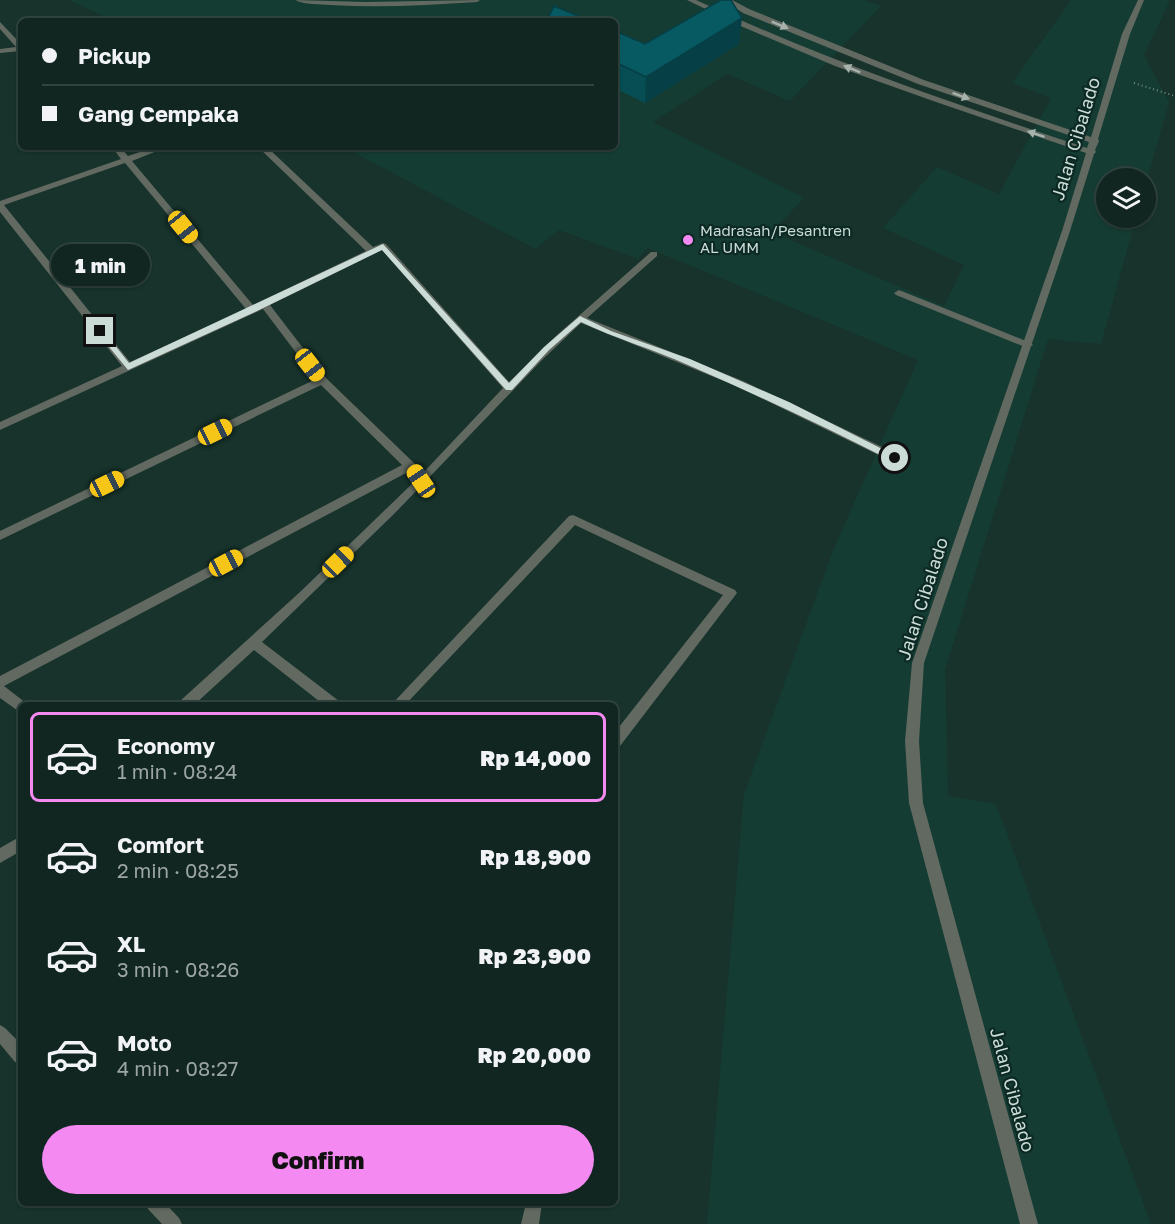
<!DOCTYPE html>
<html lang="en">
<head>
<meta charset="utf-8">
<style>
  body { margin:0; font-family:"Golos Text",sans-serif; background:#1e322e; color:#f1f3f6; height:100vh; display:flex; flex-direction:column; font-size:22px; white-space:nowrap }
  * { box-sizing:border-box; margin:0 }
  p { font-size:20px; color:#9ca5a5 }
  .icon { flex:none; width:33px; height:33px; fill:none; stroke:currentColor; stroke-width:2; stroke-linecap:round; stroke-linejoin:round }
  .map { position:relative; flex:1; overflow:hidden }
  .sheet { position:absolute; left:18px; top:702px; width:600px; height:504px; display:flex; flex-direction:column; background:#112621; border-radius:9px; box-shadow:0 2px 4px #0004,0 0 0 2px #30433f }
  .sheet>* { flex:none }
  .banner { position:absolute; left:18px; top:18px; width:600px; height:132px; border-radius:9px; box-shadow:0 2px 4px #0004,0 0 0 2px #30433f; display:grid; align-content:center; height:132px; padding:0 24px; background:#112621 }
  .fabs { position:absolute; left:1096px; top:168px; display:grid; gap:12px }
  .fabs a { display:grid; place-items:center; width:60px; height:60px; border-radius:50%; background:#112621; box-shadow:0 2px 4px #0004,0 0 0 2px #30433f; font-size:30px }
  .end { position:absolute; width:27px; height:27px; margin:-14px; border:8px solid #cbdbd6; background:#111; box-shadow:0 0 0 3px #111 }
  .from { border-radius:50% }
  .bubble { position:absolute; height:42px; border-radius:21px; background:#112621; box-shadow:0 2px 4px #0004,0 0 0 2px #30433f; font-size:20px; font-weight:800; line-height:42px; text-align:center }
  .car { position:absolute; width:18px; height:36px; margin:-18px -9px; border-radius:8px; box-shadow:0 0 4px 2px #0007; background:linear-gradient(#f5c518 24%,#345 0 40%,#f5c518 0 76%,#345 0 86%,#f5c518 0) }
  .banner b { display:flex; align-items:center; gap:21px; height:57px; font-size:22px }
  .banner b+b { border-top:2px solid #30433f }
  .banner i { width:15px; height:15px; background:#f1f3f6 }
  ul { padding:10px 0 0; list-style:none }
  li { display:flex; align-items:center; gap:18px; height:90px; margin:0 12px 9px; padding:0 12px; border:3px solid transparent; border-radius:9px }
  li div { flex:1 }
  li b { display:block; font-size:22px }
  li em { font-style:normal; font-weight:800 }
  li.active { border-color:#f389f1 }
  li>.icon { width:54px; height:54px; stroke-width:1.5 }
  .action { display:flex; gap:12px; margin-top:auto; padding:12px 24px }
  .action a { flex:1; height:69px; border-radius:36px; background:#f389f1; color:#111; font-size:24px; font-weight:800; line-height:69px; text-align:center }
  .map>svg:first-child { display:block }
</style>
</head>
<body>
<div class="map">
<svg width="1175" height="1224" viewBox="0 0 1175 1224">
  <rect width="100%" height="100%" fill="#17332c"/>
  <path fill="#153c33" d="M69,0H864L881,6L790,101L727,74L653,122L804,198L772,232L944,306L964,265L883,228L937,167L999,194L1051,98L1012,83L1071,0H1170L1144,55L1169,102L1146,183V178H1107V218H1136L1101,344L1048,339L945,670L948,796L996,804L1151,1224H707L744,794L834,548L918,360L648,248L638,259L559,230L535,249L344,147H615V21H114Z"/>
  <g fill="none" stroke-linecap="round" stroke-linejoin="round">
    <path stroke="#708680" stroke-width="2" stroke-dasharray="1 3" stroke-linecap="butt" d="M1134,83L1175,96"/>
    <path fill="#616961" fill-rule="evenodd" d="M899,290L1031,343L1033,345L1028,348L1025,347L896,295L894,293Z"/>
    <path fill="#616961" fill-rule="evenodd" d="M0,22L21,44V51L0,53V49L16,47L0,29Z
      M112,147H120L128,156L155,147H167L132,161L253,305L366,251L258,147H267L373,247L383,243L386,244L509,382L556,336L651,252H657V256L587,318L743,381L899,455L900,458L895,462L891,461L736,386L581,323L542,360L395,513L262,642L339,701L340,705H324L254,650L194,705H179L180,701L300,592L415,481L408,472L4,686L26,703V705H21V713L0,698V676L402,465L321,385L0,540V531L316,379L263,309L0,430V422L122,366L0,212V201L121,159ZM125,163L246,309L130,362L4,205ZM382,250L503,388L422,474L414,463L326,378L270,305Z
      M573,515L735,590L737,593L620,746L615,748V732L723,595L575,525L405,705H391L569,516Z
      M21,836V851L0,863V848Z
      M0,1025L5,1028L21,1044V1064L15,1062L0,1044Z
      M146,1203H165L179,1218L182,1224H162L148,1209Z
      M526,1203H542L539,1224H521Z"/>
    <path fill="#616961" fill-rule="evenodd" d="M295,0L365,2L480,0L477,2C428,5 380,8 331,5C320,4 304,5 295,0Z
      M687,0H696C823,59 954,104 1087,148L1089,142L918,84L743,13L724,0H732L749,9L924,80L1091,137L1122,34L1138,0H1144L1130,34L1098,139L1099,141L1095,150L1096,152L1094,154L1070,231L924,663L919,741L923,803L1038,1224H1020L909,803L905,741L912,663L1062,231L1086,153L936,102L835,66L736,24Z"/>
  </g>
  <path fill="#074d54" d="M615,31L645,44H739L645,103L615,88Z"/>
  <path fill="#063f45" d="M742,18L739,44L645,103L646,77Z"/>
  <path fill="#085a62" stroke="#063f45" stroke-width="1.5" d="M721,0H731L742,18L646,77L615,62V31L645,44Z
    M554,6L590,21H547Z"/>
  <defs><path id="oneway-solid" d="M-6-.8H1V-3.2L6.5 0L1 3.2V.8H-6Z" transform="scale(1.5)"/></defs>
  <g fill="#a6b3ad">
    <use href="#oneway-solid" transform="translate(780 25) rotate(22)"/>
    <use href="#oneway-solid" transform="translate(852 69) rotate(-158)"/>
    <use href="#oneway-solid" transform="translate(961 96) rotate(20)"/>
    <use href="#oneway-solid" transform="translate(1036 134) rotate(-162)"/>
  </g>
  <path fill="#cbdbd6" d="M383,244L509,383L544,347L580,316L611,331L690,359L789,402L900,458L898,461H892C825,427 757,395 688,365C653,349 616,339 581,322L549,350L512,390H506L382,250L255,312L128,370L96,331L102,329L129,363Z"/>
  <circle fill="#f389f1" stroke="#0c2923" stroke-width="2" cx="688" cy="240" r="6"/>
  <g text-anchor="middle" stroke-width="4.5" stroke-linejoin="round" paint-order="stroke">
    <g font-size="15" fill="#cbdbd6" stroke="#0c2923" text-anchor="start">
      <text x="700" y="236">Madrasah/Pesantren<tspan x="700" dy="17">AL UMM</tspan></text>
    </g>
    <g font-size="18" fill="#cbdbd6" stroke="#0c2923">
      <text transform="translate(1076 139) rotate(-73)" y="6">Jalan Cibalado</text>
      <text transform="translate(923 599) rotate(-72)" y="6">Jalan Cibalado</text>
      <text transform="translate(1012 1090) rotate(75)" y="6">Jalan Cibalado</text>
    </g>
  </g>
</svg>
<div class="fabs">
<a><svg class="icon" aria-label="layers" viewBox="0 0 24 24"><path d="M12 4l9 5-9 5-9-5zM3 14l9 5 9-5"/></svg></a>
</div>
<i class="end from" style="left:895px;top:458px"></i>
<i class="end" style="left:100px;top:331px"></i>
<div class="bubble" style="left:51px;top:244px;width:99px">1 min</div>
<i class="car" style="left:183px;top:227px;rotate:141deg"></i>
<i class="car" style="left:310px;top:365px;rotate:142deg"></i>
<i class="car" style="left:215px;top:432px;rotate:64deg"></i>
<i class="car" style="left:421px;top:481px;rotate:326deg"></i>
<i class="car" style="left:107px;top:484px;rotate:64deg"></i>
<i class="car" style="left:338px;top:562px;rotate:46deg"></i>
<i class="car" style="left:226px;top:563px;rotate:62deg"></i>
<div class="banner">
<b><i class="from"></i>Pickup</b>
<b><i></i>Gang Cempaka</b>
</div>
<section class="sheet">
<ul>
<li class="active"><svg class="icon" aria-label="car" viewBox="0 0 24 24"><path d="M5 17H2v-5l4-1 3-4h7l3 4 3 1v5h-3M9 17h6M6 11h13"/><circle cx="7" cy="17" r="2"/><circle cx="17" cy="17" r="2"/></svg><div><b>Economy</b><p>1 min · 08:24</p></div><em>Rp 14,000</em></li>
<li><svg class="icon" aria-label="car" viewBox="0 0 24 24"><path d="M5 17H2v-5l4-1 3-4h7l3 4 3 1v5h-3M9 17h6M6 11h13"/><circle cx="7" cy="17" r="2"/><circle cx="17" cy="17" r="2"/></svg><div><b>Comfort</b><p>2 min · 08:25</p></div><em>Rp 18,900</em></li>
<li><svg class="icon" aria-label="car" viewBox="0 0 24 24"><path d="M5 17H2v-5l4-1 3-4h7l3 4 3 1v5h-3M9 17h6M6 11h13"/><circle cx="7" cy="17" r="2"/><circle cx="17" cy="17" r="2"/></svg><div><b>XL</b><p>3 min · 08:26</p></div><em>Rp 23,900</em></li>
<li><svg class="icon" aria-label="car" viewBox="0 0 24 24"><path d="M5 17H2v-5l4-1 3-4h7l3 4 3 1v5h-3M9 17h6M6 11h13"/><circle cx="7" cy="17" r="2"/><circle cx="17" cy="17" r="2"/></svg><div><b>Moto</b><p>4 min · 08:27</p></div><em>Rp 20,000</em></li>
</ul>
<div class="action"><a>Confirm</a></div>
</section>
</div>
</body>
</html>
